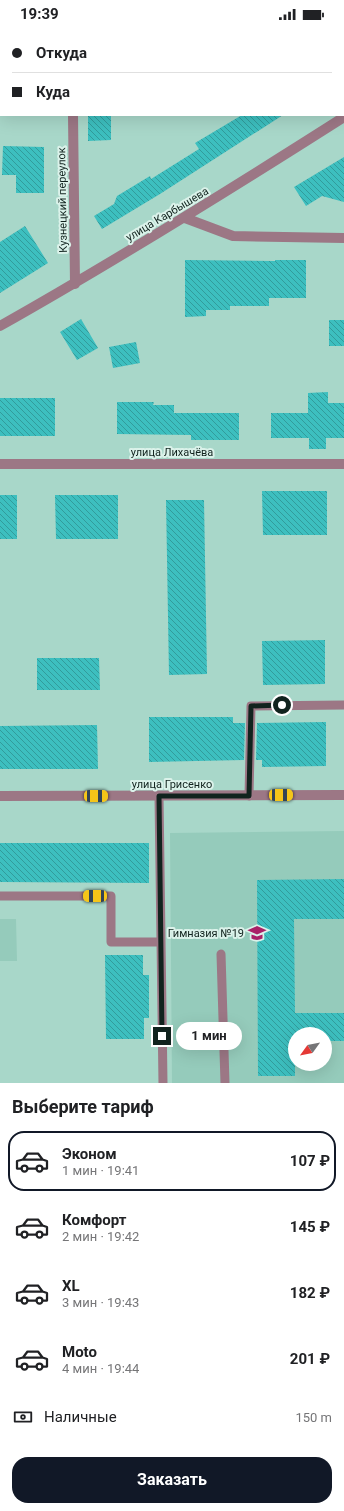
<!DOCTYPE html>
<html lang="ru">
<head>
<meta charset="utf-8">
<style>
  body { margin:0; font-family:Roboto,sans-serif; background:#f6f6f6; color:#202124; height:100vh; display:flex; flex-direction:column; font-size:15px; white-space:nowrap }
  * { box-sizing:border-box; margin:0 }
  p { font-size:13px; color:#757577 }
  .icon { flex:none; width:22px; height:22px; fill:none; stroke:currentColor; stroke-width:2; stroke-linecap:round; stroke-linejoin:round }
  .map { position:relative; height:1055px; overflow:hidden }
  .side { display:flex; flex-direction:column; background:#fff; flex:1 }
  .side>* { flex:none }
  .hud { position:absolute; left:0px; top:0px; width:344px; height:88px; box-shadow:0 4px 16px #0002; display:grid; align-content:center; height:88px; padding:0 12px; background:#fff }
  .needle { width:26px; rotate:237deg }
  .fabs { position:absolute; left:288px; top:999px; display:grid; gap:8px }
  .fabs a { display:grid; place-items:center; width:44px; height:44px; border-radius:50%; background:#fff; box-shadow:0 4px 16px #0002; font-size:20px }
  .end { position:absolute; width:18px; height:18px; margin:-9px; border:5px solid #11231e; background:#fff; box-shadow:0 0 0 2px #fff }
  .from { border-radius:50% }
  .bubble { position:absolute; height:28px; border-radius:14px; background:#fff; box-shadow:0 4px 16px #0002; font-size:13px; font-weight:700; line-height:28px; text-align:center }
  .car { position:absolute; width:12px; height:24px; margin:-12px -6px; border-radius:5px; box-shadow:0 0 3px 1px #0007; background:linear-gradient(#f5c518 24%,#345 0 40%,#f5c518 0 76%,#345 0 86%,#f5c518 0) }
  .hud b { display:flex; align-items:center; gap:14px; height:38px; font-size:15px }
  .hud b+b { border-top:1px solid #e0e0e0 }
  .hud i { width:10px; height:10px; background:#202124 }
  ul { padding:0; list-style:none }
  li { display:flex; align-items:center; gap:12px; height:60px; margin:0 8px 6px; padding:0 4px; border:2px solid transparent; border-radius:16px }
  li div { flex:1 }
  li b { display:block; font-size:15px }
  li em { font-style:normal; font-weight:700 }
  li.active { border-color:#111827 }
  li>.icon { width:36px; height:36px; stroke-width:1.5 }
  h2 { padding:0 12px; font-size:18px; line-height:48px }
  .pay { display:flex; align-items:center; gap:10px; height:44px; padding:0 12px; font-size:15px }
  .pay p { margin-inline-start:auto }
  .button { display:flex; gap:8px; margin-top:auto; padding:8px 12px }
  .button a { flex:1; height:46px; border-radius:16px; background:#111827; color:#fff; font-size:16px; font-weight:700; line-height:46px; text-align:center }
  .status { display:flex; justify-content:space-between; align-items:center; height:28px; padding:0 20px; background:#fff; direction:ltr }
  .status svg { height:11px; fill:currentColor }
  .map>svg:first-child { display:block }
</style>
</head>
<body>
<div class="status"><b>19:39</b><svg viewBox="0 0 49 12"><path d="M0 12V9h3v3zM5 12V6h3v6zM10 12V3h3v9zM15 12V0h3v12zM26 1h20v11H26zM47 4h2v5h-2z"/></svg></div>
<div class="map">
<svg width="344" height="1055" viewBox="0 0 344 1055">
  <defs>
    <pattern id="building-back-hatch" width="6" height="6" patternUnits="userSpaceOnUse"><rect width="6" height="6" fill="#3dbfbf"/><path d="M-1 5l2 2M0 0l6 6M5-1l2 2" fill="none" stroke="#329b9b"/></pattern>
  </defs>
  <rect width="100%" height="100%" fill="#a8d7c9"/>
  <path fill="#95cbbb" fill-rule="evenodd" d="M344,803V1055H172L170,805ZM295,1006H325V1036H295Z
    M0,891H16L17,933H0Z"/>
  <path fill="url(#building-back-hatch)" d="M88,87H111V112L88,113Z
    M242,87H283L160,166L102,201L94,188L114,176L117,168L150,148L151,151L199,121L195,115Z
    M3,118L44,119V165H16V147H2Z
    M344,129V174L322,168L306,178L294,159Z
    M25,198L48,235L0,265V214Z
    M185,232L275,233V232H306V270H269V278H230V282H206V288L185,289Z
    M81,291L98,320L77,332L60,304Z
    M329,292H344V318H329Z
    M136,314L140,335L113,340L109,319Z
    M328,364V375H344V410H326V421H309V410H271V385H308V365Z
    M0,370H55V408H0Z
    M117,374H154L153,377H174V385H239V412H191V407L117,406Z
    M262,463H327V507H263Z
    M0,467H17V511H0Z
    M55,467H118V511H56Z
    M166,472H204L207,646L169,647Z
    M325,612V656L263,657L262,613Z
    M37,630H99L100,662H37Z
    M149,689H233V695H245L244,732L149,734Z
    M326,694V738L262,739V732H256L257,695Z
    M97,697L98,741H0V698Z
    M0,815H149V855L0,854Z
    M344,851V891H294L295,985H344V1013H325V1006H295V1048H258L257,852Z
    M105,927H143V947H149V990H144V1011H106Z"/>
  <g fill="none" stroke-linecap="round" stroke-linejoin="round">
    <path stroke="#9c7785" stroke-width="9" d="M159,768L163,1055
      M249,768L251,678L344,677
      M0,868H111V914H161
      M221,926L225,1055"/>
    <path stroke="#9c7785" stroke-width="10" d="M72,0V1
      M73,87L75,256
      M185,190L233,208L344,210
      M0,298C117,232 231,161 344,89
      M0,436H344
      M0,768L344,767"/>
  </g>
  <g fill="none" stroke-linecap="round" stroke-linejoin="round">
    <path stroke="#11231e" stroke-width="5" d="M162,1008L159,768H249L251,678L282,677"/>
  </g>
  <defs>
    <g id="school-bare" transform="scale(1.38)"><path d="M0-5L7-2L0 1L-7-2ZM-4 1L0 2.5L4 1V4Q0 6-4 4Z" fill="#a92167" stroke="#dbf2ea" stroke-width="2.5" paint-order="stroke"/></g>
  </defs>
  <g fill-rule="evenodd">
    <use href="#school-bare" x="257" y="905"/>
  </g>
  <g text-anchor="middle" stroke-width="4" stroke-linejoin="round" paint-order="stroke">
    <g font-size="11" fill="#11231e" stroke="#dbf2ea">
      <text transform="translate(62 172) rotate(-91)" y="4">Кузнецкий переулок</text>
      <text transform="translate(167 186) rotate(-31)" y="4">улица Карбышева</text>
      <text x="172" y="428">улица Лихачёва</text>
      <text x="172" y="760">улица Грисенко</text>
    </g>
    <g font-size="11" fill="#11231e" stroke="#dbf2ea" text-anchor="end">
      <text x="244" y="909">Гимназия №19</text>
    </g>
  </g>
</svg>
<div class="fabs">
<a><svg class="needle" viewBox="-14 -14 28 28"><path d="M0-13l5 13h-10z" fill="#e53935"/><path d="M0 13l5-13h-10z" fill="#757577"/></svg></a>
</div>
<i class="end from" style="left:282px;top:677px"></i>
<i class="end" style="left:162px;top:1008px"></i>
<div class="bubble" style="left:176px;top:994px;width:66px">1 мин</div>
<i class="car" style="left:281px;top:767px;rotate:90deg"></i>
<i class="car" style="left:96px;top:768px;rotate:90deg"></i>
<i class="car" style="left:95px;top:868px;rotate:270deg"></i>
<div class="hud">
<b><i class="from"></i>Откуда</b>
<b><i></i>Куда</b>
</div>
</div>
<section class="side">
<h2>Выберите тариф</h2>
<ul>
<li class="active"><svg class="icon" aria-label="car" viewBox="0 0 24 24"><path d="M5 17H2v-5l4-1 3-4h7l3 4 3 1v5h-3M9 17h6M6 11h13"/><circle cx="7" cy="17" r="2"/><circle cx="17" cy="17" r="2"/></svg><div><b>Эконом</b><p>1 мин · 19:41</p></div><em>107 ₽</em></li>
<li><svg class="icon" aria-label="car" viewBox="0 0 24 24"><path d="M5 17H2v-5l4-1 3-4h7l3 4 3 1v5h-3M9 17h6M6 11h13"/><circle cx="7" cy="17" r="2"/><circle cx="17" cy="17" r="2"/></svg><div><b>Комфорт</b><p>2 мин · 19:42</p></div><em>145 ₽</em></li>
<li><svg class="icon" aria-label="car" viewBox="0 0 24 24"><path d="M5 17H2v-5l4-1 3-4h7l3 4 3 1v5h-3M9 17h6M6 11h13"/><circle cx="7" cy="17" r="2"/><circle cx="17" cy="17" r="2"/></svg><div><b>XL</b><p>3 мин · 19:43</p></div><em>182 ₽</em></li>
<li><svg class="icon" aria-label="car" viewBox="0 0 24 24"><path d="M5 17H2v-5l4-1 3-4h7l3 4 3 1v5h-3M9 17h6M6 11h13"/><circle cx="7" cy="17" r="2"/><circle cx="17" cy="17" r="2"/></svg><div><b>Moto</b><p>4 мин · 19:44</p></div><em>201 ₽</em></li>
</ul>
<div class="pay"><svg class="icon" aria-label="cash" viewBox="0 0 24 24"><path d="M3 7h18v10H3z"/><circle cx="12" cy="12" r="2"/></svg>Наличные<p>150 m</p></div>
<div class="button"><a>Заказать</a></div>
</section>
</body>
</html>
